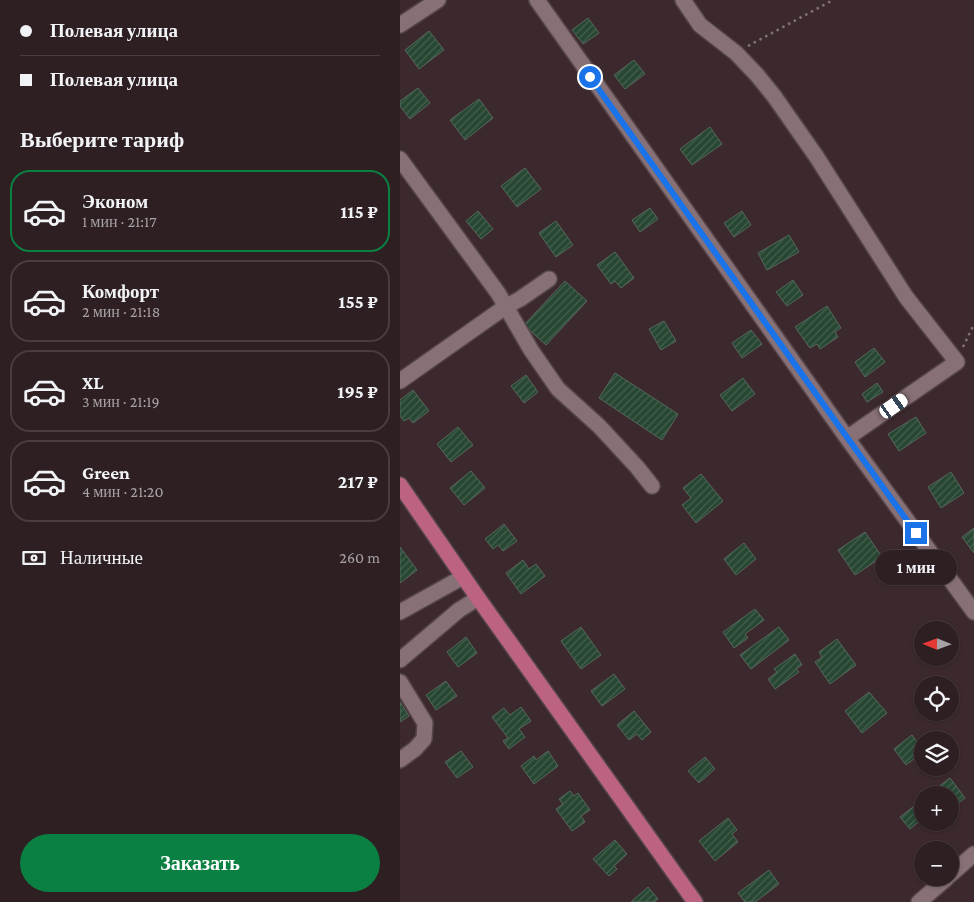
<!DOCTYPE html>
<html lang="ru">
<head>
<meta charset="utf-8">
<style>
  body { margin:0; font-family:"Crimson Pro",serif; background:#392c2f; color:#f1f3f6; height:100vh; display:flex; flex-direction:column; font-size:19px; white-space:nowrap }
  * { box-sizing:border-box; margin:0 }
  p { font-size:16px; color:#a7a2a5 }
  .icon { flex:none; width:28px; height:28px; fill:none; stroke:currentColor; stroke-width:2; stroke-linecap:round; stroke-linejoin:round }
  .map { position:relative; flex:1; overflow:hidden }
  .drawer { display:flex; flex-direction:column; background:#2d1f22; width:400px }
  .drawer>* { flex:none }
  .hud { display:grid; align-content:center; height:110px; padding:0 20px; background:#2d1f22 }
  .needle { width:32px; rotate:271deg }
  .buttons { position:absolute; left:514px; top:621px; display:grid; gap:10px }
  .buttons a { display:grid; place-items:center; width:45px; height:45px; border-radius:50%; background:#2d1f22; box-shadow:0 1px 4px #0004,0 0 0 1px #483d40; font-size:25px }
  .end { position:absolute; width:22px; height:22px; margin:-11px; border:6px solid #1a73e8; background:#fff; box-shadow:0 0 0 2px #fff }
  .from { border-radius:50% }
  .bubble { position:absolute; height:35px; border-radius:18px; background:#2d1f22; box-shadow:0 1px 4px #0004,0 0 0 1px #483d40; font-size:16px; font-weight:700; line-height:35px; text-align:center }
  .car { position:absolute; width:15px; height:30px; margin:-15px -8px; border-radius:6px; box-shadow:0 0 4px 1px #0007; background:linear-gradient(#fff 24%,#345 0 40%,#fff 0 76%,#345 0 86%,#fff 0) }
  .hud b { display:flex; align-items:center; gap:18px; height:48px; font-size:19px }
  .hud b+b { border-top:1px solid #483d40 }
  .hud i { width:12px; height:12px; background:#f1f3f6 }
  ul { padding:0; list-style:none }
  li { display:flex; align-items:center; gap:15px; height:82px; margin:0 10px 8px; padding:0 10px; border:2px solid #483d40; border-radius:20px }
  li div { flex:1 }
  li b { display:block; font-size:19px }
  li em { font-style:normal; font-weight:700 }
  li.active { border-color:#0b8043 }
  li>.icon { width:45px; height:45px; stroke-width:1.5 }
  h2 { padding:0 20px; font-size:22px; line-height:60px }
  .pay { display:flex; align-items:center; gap:12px; height:55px; padding:0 20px; font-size:19px }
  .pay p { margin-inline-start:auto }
  .button { display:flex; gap:10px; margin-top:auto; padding:10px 20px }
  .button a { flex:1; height:58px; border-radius:30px; background:#0b8043; color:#fff; font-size:20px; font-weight:700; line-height:58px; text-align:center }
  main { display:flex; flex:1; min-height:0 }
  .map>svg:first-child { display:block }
</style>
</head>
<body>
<main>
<section class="drawer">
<div class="hud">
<b><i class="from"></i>Полевая улица</b>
<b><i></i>Полевая улица</b>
</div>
<h2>Выберите тариф</h2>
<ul>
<li class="active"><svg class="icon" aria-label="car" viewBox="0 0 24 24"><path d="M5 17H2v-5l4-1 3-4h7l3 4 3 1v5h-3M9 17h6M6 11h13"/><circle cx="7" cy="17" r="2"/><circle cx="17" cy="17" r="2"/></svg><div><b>Эконом</b><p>1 мин · 21:17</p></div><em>115 ₽</em></li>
<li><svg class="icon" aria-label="car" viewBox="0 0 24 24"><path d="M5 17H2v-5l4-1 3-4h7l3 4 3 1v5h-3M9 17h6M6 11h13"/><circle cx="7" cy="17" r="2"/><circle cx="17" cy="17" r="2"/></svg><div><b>Комфорт</b><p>2 мин · 21:18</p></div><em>155 ₽</em></li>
<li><svg class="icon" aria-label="car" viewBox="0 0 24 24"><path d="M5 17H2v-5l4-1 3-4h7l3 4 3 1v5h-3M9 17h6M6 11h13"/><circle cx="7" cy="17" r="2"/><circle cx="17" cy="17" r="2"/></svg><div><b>XL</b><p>3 мин · 21:19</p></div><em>195 ₽</em></li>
<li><svg class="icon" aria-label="car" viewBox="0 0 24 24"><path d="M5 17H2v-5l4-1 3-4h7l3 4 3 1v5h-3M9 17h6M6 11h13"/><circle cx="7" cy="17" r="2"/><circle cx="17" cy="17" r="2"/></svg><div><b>Green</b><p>4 мин · 21:20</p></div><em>217 ₽</em></li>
</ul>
<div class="pay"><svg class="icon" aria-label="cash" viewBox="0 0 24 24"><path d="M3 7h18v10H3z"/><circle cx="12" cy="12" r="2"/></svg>Наличные<p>260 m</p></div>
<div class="button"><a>Заказать</a></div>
</section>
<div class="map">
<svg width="574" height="902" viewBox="0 0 574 902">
  <defs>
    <pattern id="building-hatch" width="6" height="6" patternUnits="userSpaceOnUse" patternTransform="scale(1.25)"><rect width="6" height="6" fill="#274733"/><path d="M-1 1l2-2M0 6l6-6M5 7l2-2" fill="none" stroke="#466050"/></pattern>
  </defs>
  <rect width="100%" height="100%" fill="#3c292e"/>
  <path fill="url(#building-hatch)" stroke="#55685b" d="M188,18L199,33L183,44L172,30Z
    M29,31L44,50L19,69L5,50Z
    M234,60L245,74L225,89L214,75Z
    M18,88L30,103L10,119L0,106V101Z
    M79,99L93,118L65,140L50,120Z
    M310,127L322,144L292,165L280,149Z
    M125,168L141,189L117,207L101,186Z
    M250,208L258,219L240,232L232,220Z
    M78,211L93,229L81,239L66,221Z
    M342,211L351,225L334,237L324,223Z
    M156,221L173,245L156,257L139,233Z
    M389,235L399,252L367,270L358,253Z
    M215,252L234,278L221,288L215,281L211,284L197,265Z
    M393,280L403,295L387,306L376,292Z
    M165,281L187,301L146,345L124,325Z
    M427,306L441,328L435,332L438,337L420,349L417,344L410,348L395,327Z
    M264,321L276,341L261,350L249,329Z
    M351,330L362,344L342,358L332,343Z
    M474,348L485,362L465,377L455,362Z
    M215,373L278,414L262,440L199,398Z
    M126,375L138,392L124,403L111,386Z
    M343,378L355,394L332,411L320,395Z
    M477,383L483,392L467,402L462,394Z
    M13,390L29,411L13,423L9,418L4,421L0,416V400Z
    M516,417L526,433L499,451L488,434Z
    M58,427L73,445L51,462L37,444Z
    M71,471L85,488L64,505L50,488Z
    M551,472L564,493L541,508L528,487Z
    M301,474L323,501L296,523L282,505L291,498L283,488Z
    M104,524L117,541L103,551L98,545L93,549L85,539Z
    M574,528V553L562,537Z
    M465,532L482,557L455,575L438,550Z
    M344,543L356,559L336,575L324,559Z
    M0,547L17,570L0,583Z
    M123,560L129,569L136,564L145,576L121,594L106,573Z
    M355,609L364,620L345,634L348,638L334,648L323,632Z
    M181,627L201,655L181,669L161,641Z
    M379,627L389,640L351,669L340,655Z
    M66,637L77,653L58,667L47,652Z
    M437,639L456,665L430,684L415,662L422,657L419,652Z
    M395,654L402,665L396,669L399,672L375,689L368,679L377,672L374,669Z
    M214,674L225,689L202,706L191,691Z
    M46,681L57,696L36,710L26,695Z
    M469,692L487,713L462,733L445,711Z
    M0,702L9,716L0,722Z
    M121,707L131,721L119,729L125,737L109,749L103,741L108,738L92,717L104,708L110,715Z
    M234,711L251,732L242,740L237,734L229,740L217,725Z
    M512,735L522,749V753L506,765L494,749Z
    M61,751L73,767L57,778L45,762Z
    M148,751L158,766L134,784L121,766L134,756L136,760Z
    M305,757L315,769L299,783L288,771Z
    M550,778L565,798L553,807L556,810L550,815V795H528Z
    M170,791L174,796L178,793L190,810L181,816L185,822L172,831L156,809L163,804L159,799Z
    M522,800V819L510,829L500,817Z
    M328,818L337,830L332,834L338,842L315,861L299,841Z
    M215,840L227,854L214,866L217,869L209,876L193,859Z
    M369,870L379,884L355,902H345L338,893Z
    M248,887L258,899L254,902H231Z"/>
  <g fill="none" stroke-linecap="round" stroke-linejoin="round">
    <g stroke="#56464a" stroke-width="18">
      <path id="minor" d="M137,0L447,438L574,612
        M283,0L300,25L336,53L357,75L374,96L416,156L506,297L557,362L447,438
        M0,25L38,0
        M0,159L98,293L131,350L158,389L199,426L237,467L252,486
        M0,381L105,307L120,299L149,279
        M0,612L63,577
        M0,660L59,610L78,598
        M0,682L25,723L24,739L15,749L0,760
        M550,875L574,854
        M519,902L547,878"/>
    </g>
    <g stroke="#56464a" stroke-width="18">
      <path id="major" d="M0,485L78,598L295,902"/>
    </g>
    <path stroke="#827276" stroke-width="2.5" stroke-dasharray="2.5 4" stroke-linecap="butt" d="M348,46L433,0
      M563,347L574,324"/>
    <use href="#minor" stroke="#877076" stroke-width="15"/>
    <use href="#major" stroke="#bc6381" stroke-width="15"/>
  </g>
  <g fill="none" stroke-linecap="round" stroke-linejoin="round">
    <path stroke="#1a73e8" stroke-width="6" d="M190,77L436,422L516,533"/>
  </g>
</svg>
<div class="buttons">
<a><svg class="needle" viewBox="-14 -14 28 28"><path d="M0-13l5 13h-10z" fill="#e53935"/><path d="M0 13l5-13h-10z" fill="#a7a2a5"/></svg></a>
<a><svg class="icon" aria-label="locate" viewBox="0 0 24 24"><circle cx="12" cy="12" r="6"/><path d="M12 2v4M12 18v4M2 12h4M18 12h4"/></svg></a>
<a><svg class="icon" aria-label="layers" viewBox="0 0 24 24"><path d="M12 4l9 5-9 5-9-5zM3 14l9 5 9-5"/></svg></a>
<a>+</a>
<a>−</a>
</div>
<i class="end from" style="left:190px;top:77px"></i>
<i class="end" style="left:516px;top:533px"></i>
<div class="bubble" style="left:475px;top:550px;width:82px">1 мин</div>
<i class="car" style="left:494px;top:406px;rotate:55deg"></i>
</div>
</main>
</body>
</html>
